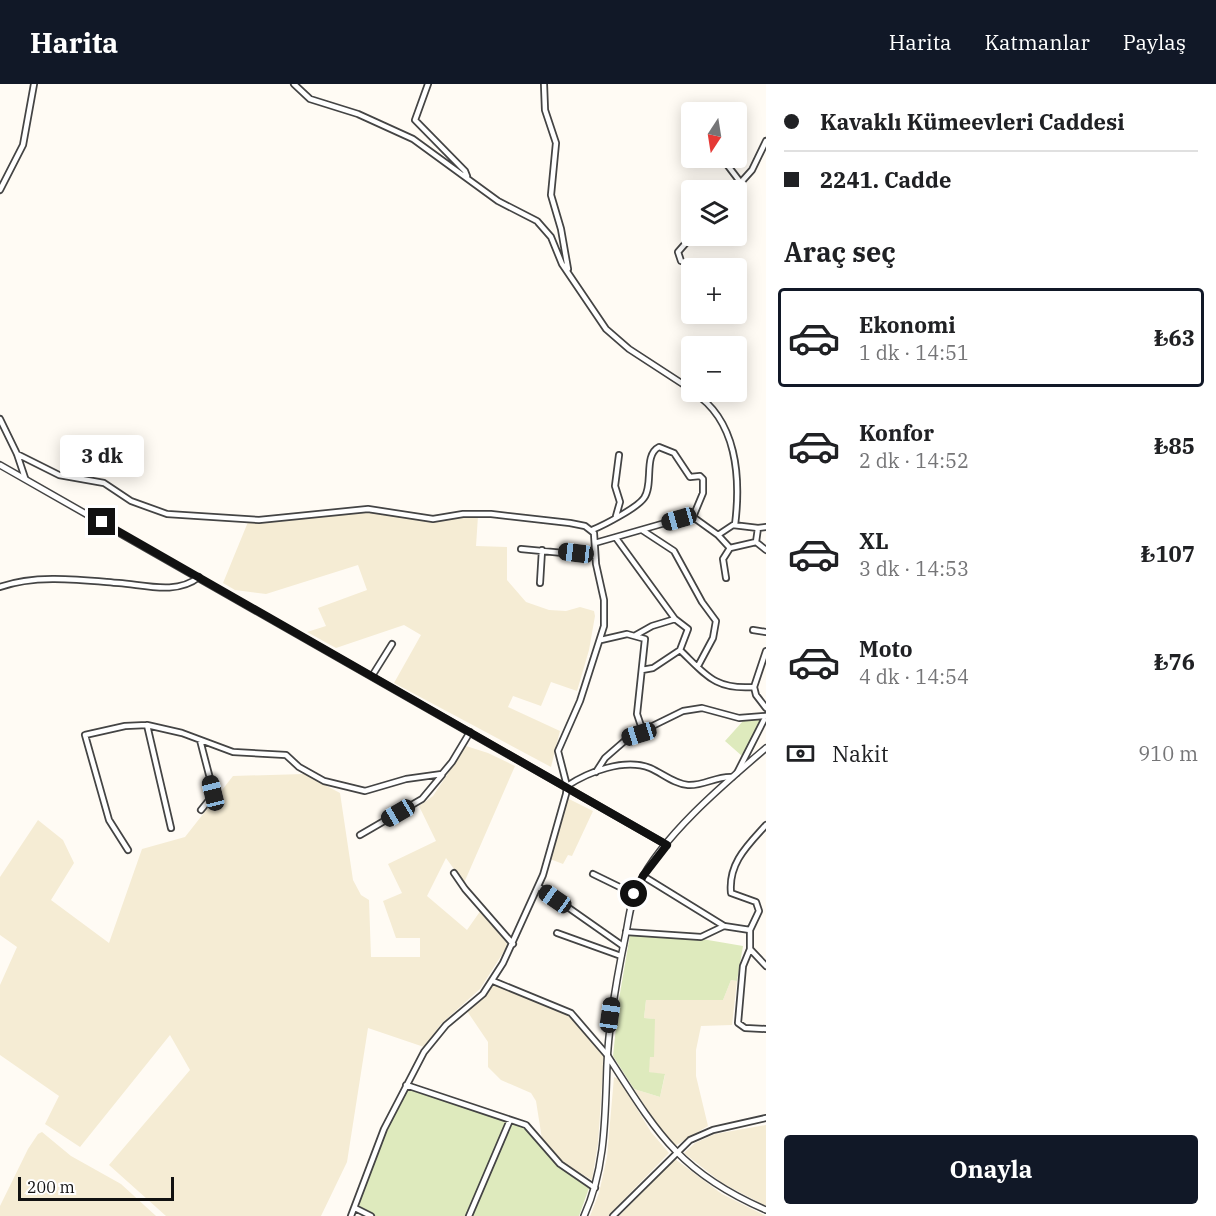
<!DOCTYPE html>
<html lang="tr">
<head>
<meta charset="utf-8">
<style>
  body { margin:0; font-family:"IBM Plex Serif",serif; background:#f6f6f6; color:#202124; height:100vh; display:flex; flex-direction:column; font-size:22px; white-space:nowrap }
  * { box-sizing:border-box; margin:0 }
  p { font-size:20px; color:#757577 }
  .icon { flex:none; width:33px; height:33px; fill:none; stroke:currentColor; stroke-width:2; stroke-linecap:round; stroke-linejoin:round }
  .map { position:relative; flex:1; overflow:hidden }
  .details { display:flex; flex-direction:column; background:#fff; width:450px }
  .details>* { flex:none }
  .banner { display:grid; align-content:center; height:132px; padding:0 18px; background:#fff }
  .needle { width:39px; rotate:192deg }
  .fabs { position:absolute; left:681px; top:18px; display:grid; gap:12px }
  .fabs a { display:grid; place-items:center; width:66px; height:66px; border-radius:6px; background:#fff; box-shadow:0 3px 15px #0003; font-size:30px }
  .scale { position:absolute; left:18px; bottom:15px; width:156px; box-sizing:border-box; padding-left:6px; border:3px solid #111; border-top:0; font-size:16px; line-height:21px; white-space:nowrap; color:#111; -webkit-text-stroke:4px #fff; paint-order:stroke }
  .end { position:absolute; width:27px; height:27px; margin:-14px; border:8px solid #111; background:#fff; box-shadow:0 0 0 3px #fff }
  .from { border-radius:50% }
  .bubble { position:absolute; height:42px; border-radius:6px; background:#fff; box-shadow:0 3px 15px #0003; font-size:20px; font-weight:700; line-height:42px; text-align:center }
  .car { position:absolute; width:18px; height:36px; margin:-18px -9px; border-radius:8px; box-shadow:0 0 4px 2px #0007; background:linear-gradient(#222 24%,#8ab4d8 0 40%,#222 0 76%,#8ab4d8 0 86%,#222 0) }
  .banner b { display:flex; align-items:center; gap:21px; height:57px; font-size:22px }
  .banner b+b { border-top:2px solid #e0e0e0 }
  .banner i { width:15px; height:15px; background:#202124 }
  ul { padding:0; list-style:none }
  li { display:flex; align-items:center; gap:18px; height:99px; margin:0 12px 9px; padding:0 6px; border:3px solid transparent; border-radius:6px }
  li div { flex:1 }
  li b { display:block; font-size:22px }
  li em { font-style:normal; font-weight:700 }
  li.selected { border-color:#111827 }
  li>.icon { width:54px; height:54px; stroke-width:1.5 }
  h2 { padding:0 18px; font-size:27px; line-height:72px }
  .pay { display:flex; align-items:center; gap:15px; height:66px; padding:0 18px; font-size:22px }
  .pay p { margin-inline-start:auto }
  .cta { display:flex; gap:12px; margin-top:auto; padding:12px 18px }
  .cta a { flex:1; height:69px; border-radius:6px; background:#111827; color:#fff; font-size:24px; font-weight:700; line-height:69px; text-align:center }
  header { display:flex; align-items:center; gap:36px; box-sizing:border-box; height:84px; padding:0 30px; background:#111827; color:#fff }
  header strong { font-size:28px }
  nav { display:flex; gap:33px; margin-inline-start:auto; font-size:21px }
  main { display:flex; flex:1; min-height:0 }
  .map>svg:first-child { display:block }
</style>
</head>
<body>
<header>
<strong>Harita</strong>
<nav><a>Harita</a><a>Katmanlar</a><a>Paylaş</a></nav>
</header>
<main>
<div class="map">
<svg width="766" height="1132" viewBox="0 0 766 1132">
  <rect width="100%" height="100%" fill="#fffbf4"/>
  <path fill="#f5ecd4" d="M342,429H379L436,436L478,432L476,462L507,463V496L526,518L549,526L566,527L580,523L594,527L595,532L589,566L577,607L551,598L541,622L513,612L508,623L560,647L551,683L394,599L421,551L404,541L336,564L307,548L326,542L318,524L367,506L358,481L266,510L235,506L223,499L248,438H277Z
    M466,662L488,669L515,682L464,799L446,774L427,812L467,846L481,826L508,861L480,905L441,940L424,963L368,944L347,1078L321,1132H166L109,1081L190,986L170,951L80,1063L45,1040L59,1012L0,971V901L17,863L0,851V793L38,736L63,756L74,779L51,816L109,859L142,765L185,753L233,692L304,690L340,709L353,796L361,811L369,816L371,873H420V854H396L383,817L402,809L388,780L436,757L419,722L433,712Z
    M567,714L593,727L572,772L568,771L563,780L550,775Z
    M731,896L737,897L732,941L701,942L696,966V992L708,1042L675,1062L661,1047L634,1005L660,1013L665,991L648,988L650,972L653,973L654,935L644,934L646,916H723Z
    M494,901L569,930L604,972L598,1059L592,1096L565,1080L542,1055L536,1017L531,1009L501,996L488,983V958L467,927Z
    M614,993L619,995L651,1048L669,1069L608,1132H590L599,1109L607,1073Z
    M766,1041V1122L722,1099L684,1069L695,1059L715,1050Z
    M42,1048L71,1072L121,1100L156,1132H0V1122L28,1065L38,1050Z
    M675,1075L722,1110L766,1132H619Z"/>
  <path fill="#deeabd" d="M753,634L762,635L752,657L742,672L725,657L743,637Z
    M630,851L702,855L743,862L737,897L731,896L723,916H646L644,934L655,935L654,973H650L649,988L665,990L660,1013L634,1005L613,972L619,915Z
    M407,1004L524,1043L555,1078L589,1104L579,1132H373L356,1123L383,1050Z"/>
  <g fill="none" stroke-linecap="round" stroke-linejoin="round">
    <g stroke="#444" stroke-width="8">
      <path id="minor" d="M294,0L310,15L358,30L413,55L498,117L537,137L551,153L562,180L606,245L629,265L692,306
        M428,0L415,36L465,87L467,92
        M544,0L545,26L556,59L551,111L561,145L568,185
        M722,74L741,99
        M0,106L23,61L34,0
        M734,106L752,86L766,57
        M681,177L678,168L692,152
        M693,308C737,336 741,393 735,441
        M0,335L17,370L25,394
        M17,370L59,391L104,399L131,417L167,430L259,436L368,425L433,435L463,430H491L570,439L585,442L594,449L596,480L604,516V542L580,617L558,667L567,702L566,710L543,791L503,879L483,910L446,941L424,968L384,1045L351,1132
        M616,432L620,418L615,402L619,371
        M766,443L758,444L756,458L766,466
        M592,446C604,441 637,424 644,414C654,400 643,371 659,363L674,369L690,393L700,392L703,395V409L693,433
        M642,446L674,467L702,518L716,537L713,554L698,582
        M718,451L733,441L758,444
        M616,454L675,535L688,545L680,566
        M595,459L679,435L693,433L718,451L730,464L756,458
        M521,465L595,472
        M726,494L723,475L730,464
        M540,499L542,466
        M0,503C36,490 82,496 119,499C145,501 177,511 199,493
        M753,546L766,548
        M636,551L652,542L675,535
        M601,556L627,550L645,555L637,630L643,648
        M766,567L754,603L756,611L766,624
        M642,586L653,584L680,566C706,591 715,606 754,603
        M372,592L392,560
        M147,641L171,744
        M200,656L214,710L201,726
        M596,688L605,674L628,654L683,627L702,624L739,634L765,632
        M737,689L766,632
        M567,702C588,688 624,674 650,684C662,689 674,700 688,701C704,702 716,692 732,693
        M766,741C748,761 728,779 731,809L756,818L759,827L750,846V865L743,882L738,939L745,944L766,945
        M360,751L422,715L442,691
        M128,766L109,736L85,651L125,642L147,641L182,649L233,668L286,671L299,683L324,697L365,707L406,695L442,690L452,678L470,648
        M454,789L465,805L513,860
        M593,790L634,810
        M643,792L724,842L750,846
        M539,803L623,862
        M626,848L701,853L724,842
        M557,849L621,872
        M750,865L766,882
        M493,897L571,929L608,972
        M406,1001L526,1041L560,1080L595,1104
        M355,1124L371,1132
        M469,1132L510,1036
        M613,1132L690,1056L713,1046L766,1034"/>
    </g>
    <g stroke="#444" stroke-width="8">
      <path id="tertiary" d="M0,381L667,761
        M609,974C657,1049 680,1089 766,1126
        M584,1132C606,1084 605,1031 607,980C609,935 617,892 626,849C629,833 631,815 639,800C663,751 725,699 766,664"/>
    </g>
    <use href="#minor" stroke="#fff" stroke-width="4.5"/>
    <use href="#tertiary" stroke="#fff" stroke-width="5"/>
  </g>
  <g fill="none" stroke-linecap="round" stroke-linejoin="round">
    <path stroke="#111" stroke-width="8" d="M102,438L667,761L643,792L634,810"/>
  </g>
</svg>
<div class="fabs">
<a><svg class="needle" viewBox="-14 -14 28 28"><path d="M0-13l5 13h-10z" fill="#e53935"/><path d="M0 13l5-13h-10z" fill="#757577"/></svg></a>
<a><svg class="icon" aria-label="layers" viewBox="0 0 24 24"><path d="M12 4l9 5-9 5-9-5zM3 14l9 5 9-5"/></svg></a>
<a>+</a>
<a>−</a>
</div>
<div class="scale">200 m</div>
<i class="end from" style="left:634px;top:810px"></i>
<i class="end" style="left:102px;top:438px"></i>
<div class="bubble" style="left:60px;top:351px;width:84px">3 dk</div>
<i class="car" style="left:679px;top:435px;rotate:254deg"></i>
<i class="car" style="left:576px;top:469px;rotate:277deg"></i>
<i class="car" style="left:639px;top:650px;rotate:253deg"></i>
<i class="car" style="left:213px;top:709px;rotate:346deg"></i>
<i class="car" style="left:398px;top:729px;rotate:240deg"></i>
<i class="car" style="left:555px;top:815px;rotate:305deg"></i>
<i class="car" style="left:610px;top:931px;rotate:8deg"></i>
</div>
<section class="details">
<div class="banner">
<b><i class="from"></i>Kavaklı Kümeevleri Caddesi</b>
<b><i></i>2241. Cadde</b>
</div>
<h2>Araç seç</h2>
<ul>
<li class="selected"><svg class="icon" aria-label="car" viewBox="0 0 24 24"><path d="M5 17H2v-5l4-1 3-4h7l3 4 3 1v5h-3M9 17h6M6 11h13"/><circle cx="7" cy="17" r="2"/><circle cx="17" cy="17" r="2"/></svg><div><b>Ekonomi</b><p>1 dk · 14:51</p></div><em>₺63</em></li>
<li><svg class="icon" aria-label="car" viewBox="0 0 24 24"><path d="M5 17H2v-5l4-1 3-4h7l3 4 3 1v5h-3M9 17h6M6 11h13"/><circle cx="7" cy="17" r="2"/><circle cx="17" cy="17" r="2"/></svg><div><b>Konfor</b><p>2 dk · 14:52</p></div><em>₺85</em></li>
<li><svg class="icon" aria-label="car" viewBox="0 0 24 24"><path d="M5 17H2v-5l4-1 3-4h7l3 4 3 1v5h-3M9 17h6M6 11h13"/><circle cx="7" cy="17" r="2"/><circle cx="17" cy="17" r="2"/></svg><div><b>XL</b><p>3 dk · 14:53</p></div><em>₺107</em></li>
<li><svg class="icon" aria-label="car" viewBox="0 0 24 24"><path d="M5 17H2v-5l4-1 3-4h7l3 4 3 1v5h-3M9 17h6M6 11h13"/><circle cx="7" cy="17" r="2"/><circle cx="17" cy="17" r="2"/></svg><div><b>Moto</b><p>4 dk · 14:54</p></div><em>₺76</em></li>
</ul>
<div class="pay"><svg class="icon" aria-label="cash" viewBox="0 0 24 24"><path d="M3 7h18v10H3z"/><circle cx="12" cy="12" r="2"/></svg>Nakit<p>910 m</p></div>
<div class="cta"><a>Onayla</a></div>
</section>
</main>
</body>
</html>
